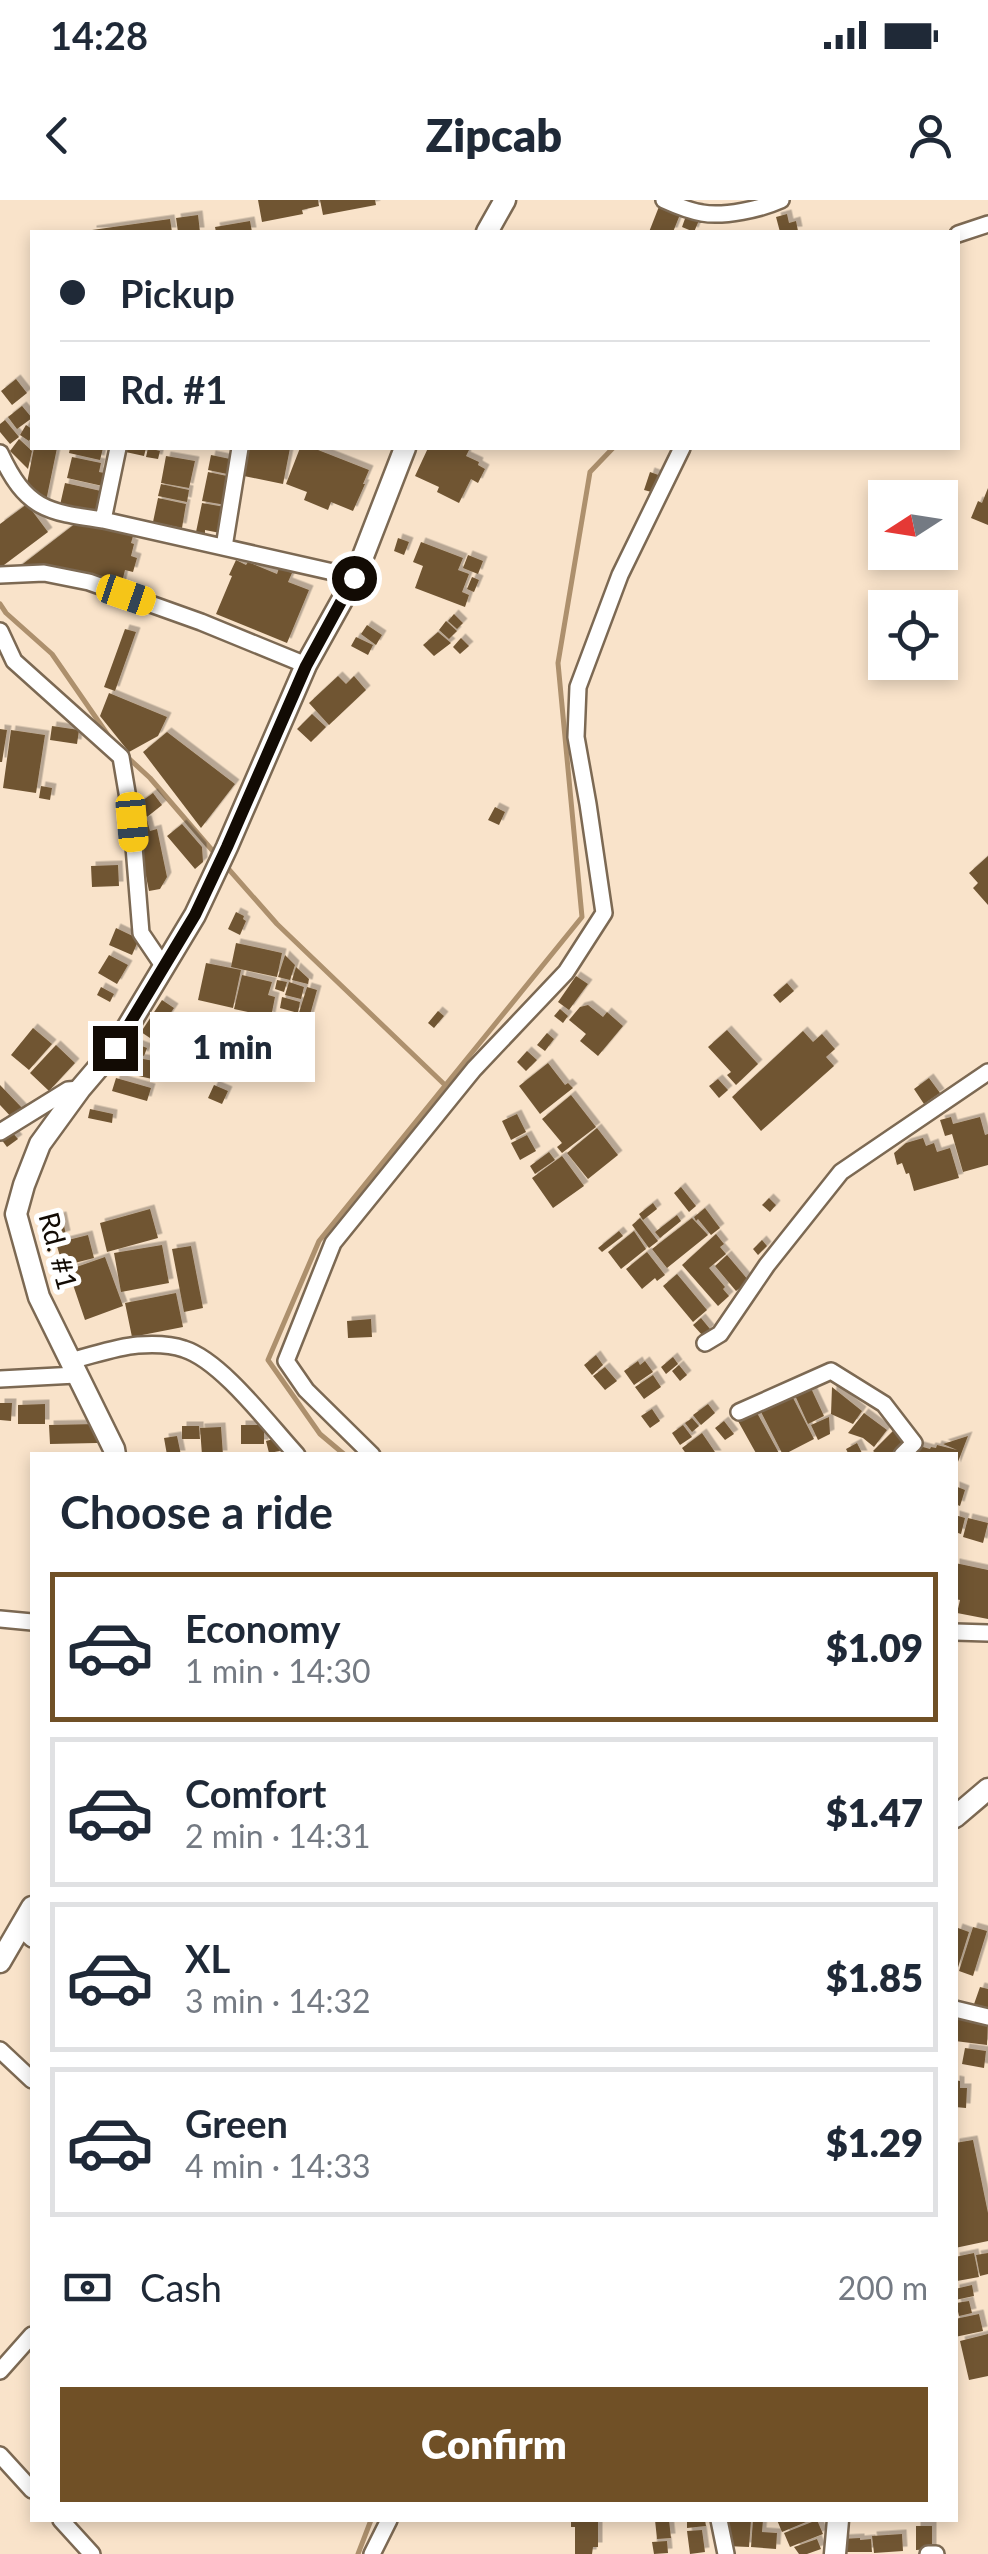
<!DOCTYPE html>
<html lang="en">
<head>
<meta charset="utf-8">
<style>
  body { margin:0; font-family:Lato,sans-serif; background:#f6f6f7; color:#1f2937; height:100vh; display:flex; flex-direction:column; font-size:38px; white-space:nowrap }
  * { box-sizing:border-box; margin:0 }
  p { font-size:32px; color:#747a83 }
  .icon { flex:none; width:55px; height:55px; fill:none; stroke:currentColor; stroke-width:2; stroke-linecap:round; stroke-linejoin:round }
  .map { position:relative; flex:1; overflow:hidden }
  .panel { position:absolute; left:30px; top:1252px; width:928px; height:1070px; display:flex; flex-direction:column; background:#fff; border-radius:0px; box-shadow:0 5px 15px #0003 }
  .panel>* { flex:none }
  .banner { position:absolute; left:30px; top:30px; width:930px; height:220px; border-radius:0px; box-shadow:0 5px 15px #0003; display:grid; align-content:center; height:220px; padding:0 30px; background:#fff }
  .needle { width:65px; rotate:258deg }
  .tools { position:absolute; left:868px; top:280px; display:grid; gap:20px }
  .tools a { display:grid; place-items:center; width:90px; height:90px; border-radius:0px; background:#fff; box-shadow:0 5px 15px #0003; font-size:50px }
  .end { position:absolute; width:45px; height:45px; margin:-22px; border:12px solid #120b04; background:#fff; box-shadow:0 0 0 5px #fff }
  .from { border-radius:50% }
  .bubble { position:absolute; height:70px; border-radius:0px; background:#fff; box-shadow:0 5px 15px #0003; font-size:32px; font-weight:800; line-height:70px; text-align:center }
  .car { position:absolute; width:30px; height:60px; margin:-30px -15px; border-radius:12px; box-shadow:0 0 8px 2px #0007; background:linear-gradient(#f5c518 24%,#345 0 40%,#f5c518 0 76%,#345 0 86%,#f5c518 0) }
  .banner b { display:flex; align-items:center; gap:35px; height:95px; font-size:38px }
  .banner b+b { border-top:2px solid #e0e1e3 }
  .banner i { width:25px; height:25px; background:#1f2937 }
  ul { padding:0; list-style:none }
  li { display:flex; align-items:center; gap:30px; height:150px; margin:0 20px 15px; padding:0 10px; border:5px solid #e0e1e3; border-radius:0px }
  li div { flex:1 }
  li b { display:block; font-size:38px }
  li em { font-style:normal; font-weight:800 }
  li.active { border-color:#705026 }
  li>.icon { width:90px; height:90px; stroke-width:1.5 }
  h2 { padding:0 30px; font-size:45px; line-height:120px }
  .pay { display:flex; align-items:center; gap:25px; height:110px; padding:0 30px; font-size:38px }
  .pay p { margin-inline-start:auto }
  .cta { display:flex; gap:20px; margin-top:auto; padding:20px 30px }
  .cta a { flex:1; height:115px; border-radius:0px; background:#705026; color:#fff; font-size:40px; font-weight:800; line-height:115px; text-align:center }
  .status { display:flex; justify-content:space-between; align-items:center; height:70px; padding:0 50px; background:#fff; direction:ltr }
  .status svg { height:28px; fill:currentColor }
  header { display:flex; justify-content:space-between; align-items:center; height:130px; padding:0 30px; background:#fff; font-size:45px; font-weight:800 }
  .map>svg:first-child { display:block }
</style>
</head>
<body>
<div class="status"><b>14:28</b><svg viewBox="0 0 49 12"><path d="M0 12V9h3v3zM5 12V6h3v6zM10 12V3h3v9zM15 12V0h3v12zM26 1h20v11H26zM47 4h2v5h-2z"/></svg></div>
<header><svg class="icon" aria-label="back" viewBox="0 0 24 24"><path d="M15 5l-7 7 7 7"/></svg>Zipcab<svg class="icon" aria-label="person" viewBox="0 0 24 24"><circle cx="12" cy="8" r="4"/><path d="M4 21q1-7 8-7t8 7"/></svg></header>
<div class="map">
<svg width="988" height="2354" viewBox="0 0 988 2354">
  <defs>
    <filter id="shadow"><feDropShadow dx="4.5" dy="-4.5" stdDeviation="0" flood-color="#0004"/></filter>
  </defs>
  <rect width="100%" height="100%" fill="#f9e3ca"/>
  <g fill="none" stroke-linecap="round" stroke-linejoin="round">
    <path stroke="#ad906d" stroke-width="5" d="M0,404L6,413L52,454L110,538
      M124,554L150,578L218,657
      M225,665L277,724L445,885
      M345,1255L320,1234L268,1160L319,1041L582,717L558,463L590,272L613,248
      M358,2354L371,2320"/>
  </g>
  <path fill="#705533" filter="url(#shadow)" d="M258,0H318L319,6L302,10L303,14L262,22Z
    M320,0H375L376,5L323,15Z
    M660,4L681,12L673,32H649Z
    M687,13L700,18L694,32L682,27Z
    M787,14L789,23L796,21L798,31L780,32L776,17Z
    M198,15L200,32H178L176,18Z
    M170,19L172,32H92V30Z
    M250,21L252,32H216L215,27Z
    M16,179L27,193L12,205L1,191Z
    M22,206L32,218L17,229L8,217Z
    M5,220L19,237L10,244L0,232V224Z
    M26,225L32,229V236L29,241L20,235Z
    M19,239L32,251L28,269L10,251Z
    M34,248H57L45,306L26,288Z
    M70,248H103L100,260L69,253Z
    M121,248H146L144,256L121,251Z
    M148,248L160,251L158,259L146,257Z
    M245,248H290L283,284L239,275Z
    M300,248H313L369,270L363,284H365L353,311L331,302L328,310L304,300L307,292L286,284Z
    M428,248H470L466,256L479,262L478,265L485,269L478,283L471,279L459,303L437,292L439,287L415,276Z
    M211,255L235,260L232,275L208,270Z
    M166,256L195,261L189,288L161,283Z
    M72,257L101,263L99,272L110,274L107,287L67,278Z
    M208,272L232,277L226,305L202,301Z
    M650,272L664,277L659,294L644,290Z
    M65,283L101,291L97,313L60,305Z
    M161,284L189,290L187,302L158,296Z
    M988,288V325L971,318L978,301L982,303Z
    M158,298L186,304L182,328L153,322Z
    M202,303L225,307L220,333L205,330V334L196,332Z
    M27,304L48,332L0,368V324Z
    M76,323L133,336L131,343L134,344L131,356L137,358L133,372L125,370L121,386L15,370Z
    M398,338L409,342L404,355L394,351Z
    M421,342L463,358L458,370L469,374L462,392L469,395L465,407L415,388L423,366L413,362Z
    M468,355L483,361L478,374L463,368Z
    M236,360L246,365L248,362L277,374L279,368L292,373L288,382L309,390L287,443L216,414L232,376L229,375Z
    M472,377L479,380L474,392L467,389Z
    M454,414L463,423L457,429L448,421Z
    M446,421L457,431L449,439L439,430Z
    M367,425L382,435L376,445L361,434Z
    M125,429L136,432L115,491L104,487Z
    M438,432L451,443L434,456L423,445Z
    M356,437L373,445L368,455L351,446Z
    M461,438L469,446L460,454L453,447Z
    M338,476L346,484L354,476L366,490L329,525L309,503Z
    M109,493L167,517L158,536L129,552L100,516Z
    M312,514L326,527L311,542L297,529Z
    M52,526L79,530L77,544L50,540Z
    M0,529L7,530L2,562H0Z
    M11,530L45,535L36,593L3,588Z
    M167,532L235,584L201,628L143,552Z
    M41,586L52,588L50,600L39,598Z
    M153,593L162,605L147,617L138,604Z
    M495,607L505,612L499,625L488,620Z
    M147,620L150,631L157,629L167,677L160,689L149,691L135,622Z
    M182,624L202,647L203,662L195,669L167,636Z
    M988,656V705L973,688L978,683L969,673Z
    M118,665L119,686L92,687L91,666Z
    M236,712L244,716L243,719L246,721L240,735L228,729Z
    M116,728L139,739L132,755L109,745Z
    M236,743L282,753L277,777L231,767Z
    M109,755L128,765L117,784L98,773Z
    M285,755L295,765L290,780L278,777Z
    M206,763L241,770L233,808L198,800Z
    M296,767L309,779L308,784L292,780Z
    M242,775L272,782L268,795L275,797L271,817L234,809Z
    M576,776L588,784L569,810L558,802Z
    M277,780L287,782L284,792L275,789Z
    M289,782L304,787L301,799L285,795Z
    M787,783L794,791L780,803L773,795Z
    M101,787L114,794L110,802L97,795Z
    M307,787L317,790L308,822L297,819Z
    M282,797L300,802L298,813L280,808Z
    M162,800L174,808L153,840L141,832Z
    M588,805L603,817L607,812L623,826L598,856L580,841L586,834L569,820L580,807Z
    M560,809L568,816L563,823L554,816Z
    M438,811L444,816L434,828L428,823Z
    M200,818L236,826L224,875L189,867Z
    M246,823L274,829L269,849L273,850L266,882L234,875Z
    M33,828L52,844L29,870L11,855Z
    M727,830L758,864L736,885L727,875L731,872L708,847Z
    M803,831L813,842L822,834L835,849L826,857L834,866L761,931L732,897Z
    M547,833L554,839L545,851L537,845Z
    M134,843L147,848L144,856L131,850Z
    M56,845L75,863L49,891L30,873Z
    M527,851L537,860L526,871L517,862Z
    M138,858L170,864L166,882L134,875Z
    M548,863L565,885L568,883L573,888L540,914L519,886Z
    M182,870L194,873L192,882L180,879Z
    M116,878L151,888L147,901L112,891Z
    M929,878L940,893L924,904L914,889Z
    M718,879L728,890L719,898L709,886Z
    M0,885L24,910L14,920L0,905Z
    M214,885L228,891L222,904L208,898Z
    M571,895L596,927L562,953L557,947L562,943L542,919Z
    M90,909L113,914L112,923L88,918Z
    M517,914L526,932L511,940L502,921Z
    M951,917L953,924L980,917L985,935L988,934V965L963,972L952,934L945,936L940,920Z
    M597,928L618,955L588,979L567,953Z
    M11,931L18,939L7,947L1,939Z
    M527,935L536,951L520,960L511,943Z
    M923,938L926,946L934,943L937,952L950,948L959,978L914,991L909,973L906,974L902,963L897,965L894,953L906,943Z
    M549,952L555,960L535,974L530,966Z
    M562,956L584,986L553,1008L532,978Z
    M681,987L696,1006L689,1012L674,993Z
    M769,998L776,1005L770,1012L762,1005Z
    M653,1003L657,1009L643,1020L639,1014Z
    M705,1008L720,1028L711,1035L698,1019L696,1021L694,1017Z
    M150,1009L158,1038L107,1052L100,1023Z
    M677,1015L681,1021L660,1038L655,1032Z
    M62,1016L66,1035L52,1039L48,1019Z
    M640,1018L658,1041L649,1048L632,1025Z
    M692,1018L708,1035L667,1068L652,1049Z
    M619,1031L623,1036L602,1052L598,1048Z
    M634,1031L646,1049L621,1069L608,1052Z
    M716,1034L724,1044L720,1047L726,1054L709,1068L725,1087L723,1089L729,1096L718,1106L682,1065Z
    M88,1035L94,1058L63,1066L56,1043Z
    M762,1040L767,1046L758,1055L753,1049Z
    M162,1045L169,1083L121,1092L114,1053Z
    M191,1046L203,1108L184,1112L172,1049Z
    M647,1052L665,1075L657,1081L655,1078L642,1089L626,1069Z
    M727,1055L749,1081L736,1091L715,1066Z
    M105,1057L123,1106L85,1120L68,1070Z
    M677,1074L707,1110L693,1122L663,1086Z
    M176,1093L183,1127L132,1137L125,1103Z
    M701,1118L710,1129L703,1136L693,1125Z
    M371,1119L372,1137L348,1138L347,1121Z
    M596,1155L603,1165L592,1175L584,1165Z
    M673,1157L678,1164L666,1174L661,1167Z
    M638,1161L640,1165L645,1161L653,1172L634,1185L624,1171Z
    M679,1165L687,1175L680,1181L672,1171Z
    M605,1167L617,1181L605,1190L593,1176Z
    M653,1175L661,1187L644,1199L635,1187Z
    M809,1184L824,1216L808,1224L793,1191Z
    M832,1187L862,1211L853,1224L831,1214Z
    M790,1192L814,1239L783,1255L759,1208Z
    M0,1203H12L11,1221L0,1220Z
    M45,1204V1224H18V1205Z
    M708,1204L715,1213L701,1225L693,1215Z
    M652,1209L660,1221L650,1228L641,1216Z
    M756,1211L780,1255H757L738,1221Z
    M864,1213L887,1230L874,1247L863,1238L848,1233Z
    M829,1217L830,1234L818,1240L811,1225Z
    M692,1218L699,1226L692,1232L685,1223Z
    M724,1221L734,1234L725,1240L715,1228Z
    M97,1224V1243L50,1244L49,1225Z
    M241,1225H264V1244H241Z
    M683,1225L692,1237L680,1245L672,1233Z
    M182,1226H199L200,1239H182Z
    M221,1227L223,1255H202L200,1228Z
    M894,1230L906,1243L894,1255H878L873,1251Z
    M702,1233L717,1255H687L682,1248Z
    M177,1236L181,1255H167L164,1238Z
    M968,1236L956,1267L955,1255H909L916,1245L930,1249L931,1247L936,1248L937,1245L957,1250L943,1244Z
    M277,1238L280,1251L269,1253L266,1241Z
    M857,1243L863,1255H849L846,1249Z
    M955,1286L965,1290L960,1306L955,1304Z
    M955,1315L965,1318L961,1334L955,1332Z
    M968,1318L988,1323L983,1343L963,1337Z
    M955,1363L988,1370V1419L957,1413L960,1400L955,1399Z
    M973,1727L987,1731L973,1776L959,1771Z
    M958,1728L969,1732L956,1774L955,1737Z
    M980,1787L988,1789V1812L973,1807Z
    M958,1817L988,1821L987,1845L955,1841Z
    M965,1848L986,1851L984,1868L962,1864Z
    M955,1880L960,1881V1888H967L966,1908L955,1907Z
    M973,1940L988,2013V2041L955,2048V1943Z
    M974,2053L979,2077L957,2081L955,2057Z
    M988,2053V2074L980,2076L976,2055Z
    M972,2085L974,2096L955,2100V2089Z
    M969,2101L972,2113L959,2116L956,2103Z
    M979,2114L983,2131L955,2137V2119Z
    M988,2134V2176L969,2180L960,2141Z
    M571,2320H598V2347H593L592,2354H575V2327H571Z
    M655,2320H669L671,2338L657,2339Z
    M687,2320H705L706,2326L687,2328Z
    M720,2320H751L749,2347L726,2346Z
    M753,2320H763L762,2332L777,2333L776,2349L751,2347Z
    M777,2320H811L782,2332Z
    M817,2320L823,2334L790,2347L784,2333Z
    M916,2326H932V2349L916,2350Z
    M702,2330L705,2352L690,2354L687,2331Z
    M902,2334L903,2351L874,2353L872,2336Z
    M860,2338V2340L871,2339L872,2352H842L841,2339Z
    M817,2339L821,2349L807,2354H799L794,2347Z
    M667,2341L668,2353L654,2354L652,2342Z"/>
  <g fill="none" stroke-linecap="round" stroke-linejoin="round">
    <g stroke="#7c6953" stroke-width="20">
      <path id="street" d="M664,0C675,5 689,11 702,13C724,17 761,9 781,0
        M958,34L988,24
        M0,253C26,309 46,312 103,320L355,377
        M103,320L118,248
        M224,347L240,248
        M0,375L44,373L89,382L201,422L306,465
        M0,431L14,461L121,557L132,622L141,733L164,767
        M0,932L68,890L80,889
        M705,1143L720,1134L767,1065L841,972L988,872
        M69,1161C91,1156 115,1147 138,1145C152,1144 170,1144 184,1149C222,1161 270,1226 297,1255
        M0,1179L76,1175
        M739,1212L831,1171L884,1204L914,1243L902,1255
        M372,1255L306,1190L286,1161L333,1043L474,869L566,772L604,713L588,604L576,537L578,487L620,375L682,248
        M0,1419L32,1422
        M955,1432L988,1433
        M20,1728L32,1739
        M955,1809L988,1817
        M0,1850L32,1880
        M0,2171L32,2135
        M0,2255L32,2290
        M61,2320L92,2354
        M719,2320L726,2354
        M372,2354L389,2320
        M928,2354H936"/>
    </g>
    <g stroke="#7c6953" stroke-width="25">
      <path id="secondary" d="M487,32L505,0
        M115,1255L114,1249L39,1097L16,1014L24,985L40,944L80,889L115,848L195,715L227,647L306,465L355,377L405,248
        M955,1617L988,1589
        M0,1762L32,1707
        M835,2354L838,2320"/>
    </g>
    <use href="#street" stroke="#fff" stroke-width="15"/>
    <use href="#secondary" stroke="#fff" stroke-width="20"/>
  </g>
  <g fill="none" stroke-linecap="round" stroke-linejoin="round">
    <path stroke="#120b04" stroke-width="12" d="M115,848L195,715L227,647L306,466L354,378"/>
  </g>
  <g text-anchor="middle" stroke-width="10" stroke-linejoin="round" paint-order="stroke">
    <g font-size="28" fill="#120b04" stroke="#fff">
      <text transform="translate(58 1051) rotate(75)" y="10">Rd. #1</text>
    </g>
  </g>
</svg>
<div class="tools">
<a><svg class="needle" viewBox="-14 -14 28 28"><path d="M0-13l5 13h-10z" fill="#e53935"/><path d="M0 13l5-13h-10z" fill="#747a83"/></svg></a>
<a><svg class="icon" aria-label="locate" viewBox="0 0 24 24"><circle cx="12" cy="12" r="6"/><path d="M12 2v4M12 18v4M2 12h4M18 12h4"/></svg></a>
</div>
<i class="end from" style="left:354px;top:378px"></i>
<i class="end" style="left:115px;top:848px"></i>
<div class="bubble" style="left:150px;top:812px;width:165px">1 min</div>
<i class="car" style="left:126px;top:395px;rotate:109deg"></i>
<i class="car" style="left:132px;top:622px;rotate:175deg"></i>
<div class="banner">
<b><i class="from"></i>Pickup</b>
<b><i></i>Rd. #1</b>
</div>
<section class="panel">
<h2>Choose a ride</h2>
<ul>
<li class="active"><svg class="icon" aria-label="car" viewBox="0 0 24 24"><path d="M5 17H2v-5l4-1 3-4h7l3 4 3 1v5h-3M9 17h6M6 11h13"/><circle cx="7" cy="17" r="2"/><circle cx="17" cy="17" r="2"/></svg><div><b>Economy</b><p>1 min · 14:30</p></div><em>$1.09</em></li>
<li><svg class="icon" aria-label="car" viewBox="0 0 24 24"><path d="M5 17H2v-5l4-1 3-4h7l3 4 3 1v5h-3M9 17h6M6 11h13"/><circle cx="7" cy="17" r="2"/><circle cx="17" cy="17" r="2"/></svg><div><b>Comfort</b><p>2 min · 14:31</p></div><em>$1.47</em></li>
<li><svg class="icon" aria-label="car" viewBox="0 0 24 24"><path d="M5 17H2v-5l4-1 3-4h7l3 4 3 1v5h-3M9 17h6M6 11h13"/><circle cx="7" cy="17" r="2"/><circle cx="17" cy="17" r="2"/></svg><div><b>XL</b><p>3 min · 14:32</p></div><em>$1.85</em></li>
<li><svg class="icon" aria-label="car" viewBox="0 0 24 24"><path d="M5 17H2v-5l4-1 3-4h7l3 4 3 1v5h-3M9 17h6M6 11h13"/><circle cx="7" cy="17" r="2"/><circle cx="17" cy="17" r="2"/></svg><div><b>Green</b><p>4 min · 14:33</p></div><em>$1.29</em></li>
</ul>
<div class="pay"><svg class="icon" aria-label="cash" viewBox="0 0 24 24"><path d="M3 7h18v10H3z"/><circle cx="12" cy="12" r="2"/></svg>Cash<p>200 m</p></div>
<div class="cta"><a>Confirm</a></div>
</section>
</div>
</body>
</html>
